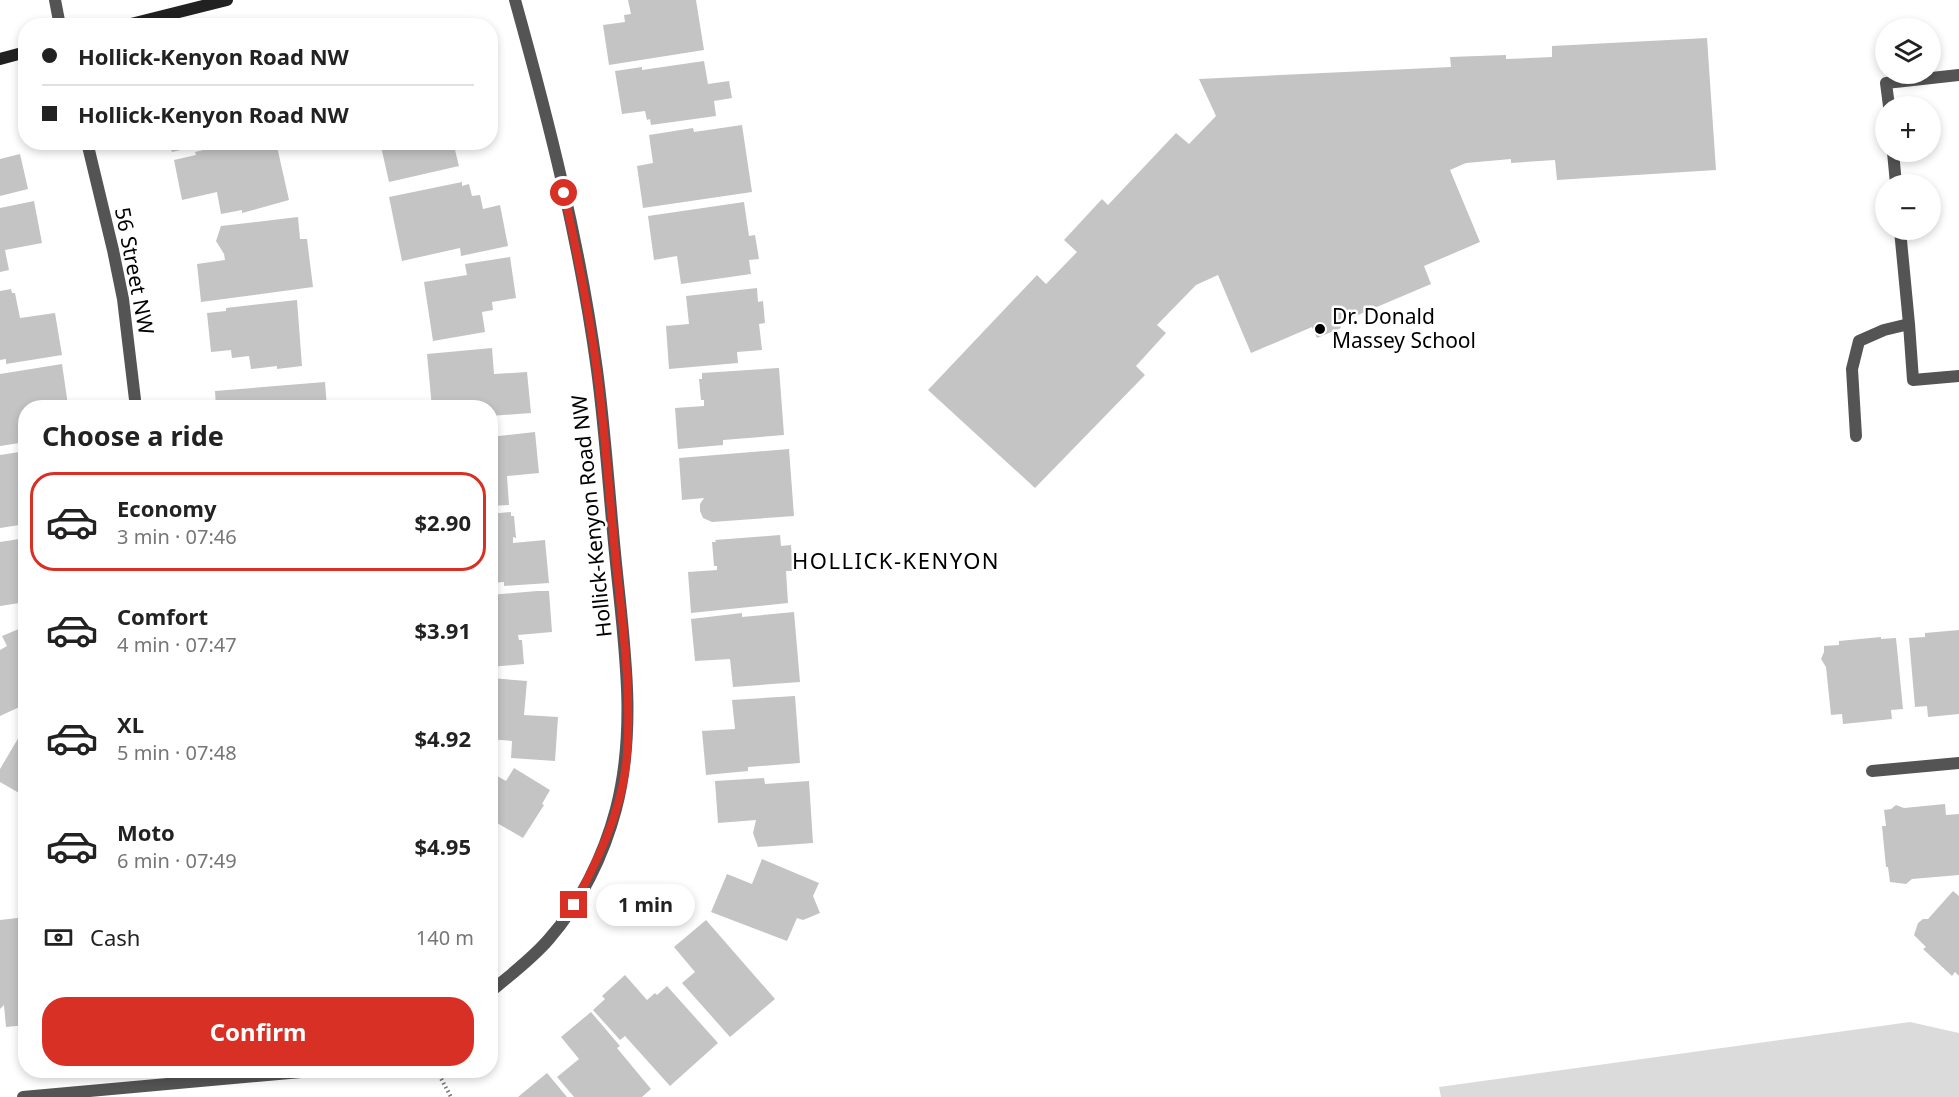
<!DOCTYPE html>
<html lang="en">
<head>
<meta charset="utf-8">
<style>
  body { margin:0; font-family:"Noto Sans",sans-serif; background:#f6f6f6; color:#222; height:100vh; display:flex; flex-direction:column; font-size:22px; white-space:nowrap }
  * { box-sizing:border-box; margin:0 }
  p { font-size:20px; color:#767676 }
  .icon { flex:none; width:33px; height:33px; fill:none; stroke:currentColor; stroke-width:2; stroke-linecap:round; stroke-linejoin:round }
  .map { position:relative; flex:1; overflow:hidden }
  .side { position:absolute; left:18px; top:400px; width:480px; height:678px; display:flex; flex-direction:column; background:#fff; border-radius:24px; box-shadow:0 3px 9px #0003 }
  .side>* { flex:none }
  .banner { position:absolute; left:18px; top:18px; width:480px; height:132px; border-radius:24px; box-shadow:0 3px 9px #0003; display:grid; align-content:center; height:132px; padding:0 24px; background:#fff }
  .controls { position:absolute; left:1875px; top:18px; display:grid; gap:12px }
  .controls a { display:grid; place-items:center; width:66px; height:66px; border-radius:50%; background:#fff; box-shadow:0 3px 9px #0003; font-size:30px }
  .end { position:absolute; width:27px; height:27px; margin:-14px; border:8px solid #d93025; background:#fff; box-shadow:0 0 0 3px #fff }
  .from { border-radius:50% }
  .bubble { position:absolute; height:42px; border-radius:21px; background:#fff; box-shadow:0 3px 9px #0003; font-size:20px; font-weight:700; line-height:42px; text-align:center }
  .banner b { display:flex; align-items:center; gap:21px; height:57px; font-size:22px }
  .banner b+b { border-top:2px solid #e0e0e0 }
  .banner i { width:15px; height:15px; background:#222 }
  ul { padding:0; list-style:none }
  li { display:flex; align-items:center; gap:18px; height:99px; margin:0 12px 9px; padding:0 12px; border:3px solid transparent; border-radius:24px }
  li div { flex:1 }
  li b { display:block; font-size:22px }
  li em { font-style:normal; font-weight:700 }
  li.active { border-color:#d93025 }
  li>.icon { width:54px; height:54px; stroke-width:1.5 }
  h2 { padding:0 24px; font-size:27px; line-height:72px }
  .pay { display:flex; align-items:center; gap:15px; height:66px; padding:0 24px; font-size:22px }
  .pay p { margin-inline-start:auto }
  .button { display:flex; gap:12px; margin-top:auto; padding:12px 24px }
  .button a { flex:1; height:69px; border-radius:24px; background:#d93025; color:#fff; font-size:24px; font-weight:700; line-height:69px; text-align:center }
  .map>svg:first-child { display:block }
</style>
</head>
<body>
<div class="map">
<svg width="1959" height="1097" viewBox="0 0 1959 1097">
  <rect width="100%" height="100%" fill="#fff"/>
  <path fill="#dbdbdb" d="M1910,1022L1959,1033V1097H1441L1439,1087Z"/>
  <path fill="#c4c4c4" d="M628,0H696L704,50L609,65L603,25L625,22L624,15L631,14Z
    M1707,38L1716,170L1557,180L1555,160L1511,163V159L1466,163L1450,170L1480,242L1424,266L1431,284L1339,323L1341,328L1317,338L1312,327L1251,353L1218,275L1196,285L1157,325L1166,333L1136,366L1145,375L1035,488L928,390L1037,275L1046,284L1077,252L1064,240L1102,199L1108,205L1176,133L1189,144L1216,116L1199,79L1451,67L1450,57L1506,55V59L1552,57V46Z
    M704,61L708,84L729,81L732,98L714,101L716,116L651,125L650,119L647,120L645,111L622,114L615,71L642,67V70Z
    M742,125L752,192L643,208L637,166L653,163L649,135L693,128L694,132Z
    M169,142H209L210,143L172,152Z
    M237,142H276L289,200L242,213V210L221,214L217,192L182,200L174,160L196,155L195,152Z
    M380,142H453L459,166L389,182Z
    M20,154L28,189L0,196V159Z
    M462,182V186L469,184L472,196L480,195L483,209L500,205L508,246L461,256L460,248L402,261L389,197Z
    M34,201L42,243L5,250L9,270L0,272V208Z
    M744,202L749,236L755,235L759,259L749,260L751,274L681,284L677,256L654,260L648,216Z
    M298,217L300,239H307L313,287L201,302L197,264L225,260L224,254L216,241L221,226Z
    M510,257L516,298L492,302L493,310L482,312L485,332L433,341L424,282L467,275L465,264Z
    M757,288L758,302L763,301L765,323L759,324L762,350L737,352L738,363L669,369L666,326L689,324L686,296Z
    M11,289L12,293H15L20,318L55,313L62,355L6,364V359L0,360V291Z
    M297,300L302,366L277,369V366L251,369L249,356L232,358L231,350L211,352L207,313L226,311V308Z
    M492,348L494,374L527,372L531,413L490,416V408H432L427,354Z
    M62,364L68,405L51,408H26V442L0,446V374Z
    M779,368L784,435L723,440V445L678,449L675,408L704,406V400H701L699,379H702V373Z
    M325,382L327,408H216L215,391Z
    M535,432L539,473L507,476L509,505L490,506V437Z
    M789,449L794,516L712,522L703,518L700,511V504L704,498L682,500L679,458Z
    M26,451V524L0,528V455Z
    M511,512V516H514L516,538L513,537V543L545,540L549,583L504,586V582L490,583V514Z
    M26,532V602L0,606V542L19,539L18,534Z
    M780,535L781,546L791,545L793,571H786L788,603L691,613L688,572L717,570V566H714L712,542H716L715,540Z
    M537,591H549L552,632L518,635L519,640H522L524,664L490,667V595Z
    M794,612L800,682L733,687L730,659L695,661L691,619L742,613V617Z
    M26,626V704L0,716V650L7,646L2,636Z
    M1959,630V714L1928,717L1927,706L1915,707L1909,638L1925,637V633Z
    M1881,637V639L1896,638L1903,709L1891,710L1892,719L1843,724L1842,714L1831,715L1826,667L1821,659L1824,652V646L1839,645V641Z
    M490,678L527,681L524,715L558,717L555,761L511,758L512,741L490,739Z
    M795,696L800,763L748,767V771L706,775L702,731L735,729L732,700Z
    M26,725V797L0,782V769Z
    M514,768L550,790L542,804L544,805L523,838L497,823L490,833V772L506,781Z
    M764,778L765,784L809,781L813,843L758,847L753,833L756,820L718,823L715,781Z
    M1945,804L1946,815L1959,814V875L1912,879L1906,884L1890,882L1888,867H1886L1882,826H1886L1884,810L1891,809L1896,805L1904,808Z
    M762,859L819,883L813,896L820,913L803,920L797,918L787,941L711,912L727,874L752,884Z
    M1953,891L1959,896V976L1955,972L1952,976L1923,949L1926,947L1914,935L1918,923L1923,919H1928Z
    M26,917V1025L6,1027L4,1005L0,1009V920Z
    M706,920L775,999L730,1037L682,983L695,972L674,947Z
    M625,975L647,1000L655,993L657,995L667,986L718,1043L670,1086L625,1036L620,1040L593,1010L605,999L602,996Z
    M591,1012L620,1046L617,1048L651,1089L642,1097H574L557,1077L579,1059L561,1037Z
    M547,1073L567,1097H518Z"/>
  <g fill="none" stroke-linecap="round" stroke-linejoin="round">
    <path stroke="#767676" stroke-width="4" stroke-dasharray="1.5 3" stroke-linecap="butt" d="M437,1071L451,1097"/>
    <path stroke="#545454" stroke-width="12" d="M1889,106L1886,83L1959,75
      M1893,152L1896,184
      M1909,324L1913,380L1959,376
      M1856,436L1852,369L1859,341L1884,330L1909,324L1900,230
      M1872,771L1959,763"/>
    <path stroke="#545454" stroke-width="12" d="M55,0L60,26
      M87,142L113,250L123,299L136,408
      M490,992C510,975 532,959 549,939C580,904 604,855 616,809C638,725 623,638 615,553C609,492 605,430 597,370C580,244 549,122 515,0
      M23,1097L312,1071"/>
    <path stroke="#212121" stroke-width="12" d="M123,26L227,0
      M0,59L26,52"/>
  </g>
  <g fill="none" stroke-linecap="round" stroke-linejoin="round">
    <path stroke="#d93025" stroke-width="8" d="M564,193C577,252 589,311 597,371C605,431 609,492 615,552C622,622 633,694 626,765C620,815 597,861 574,905"/>
  </g>
  <circle fill="#000" stroke="#fff" stroke-width="2" cx="1320" cy="329" r="6"/>
  <g text-anchor="middle" stroke-width="5" stroke-linejoin="round" paint-order="stroke">
    <g font-size="21" fill="#000" stroke="#fff">
      <text transform="translate(134 271) rotate(79)" y="7">56 Street NW</text>
      <text transform="translate(592 516) rotate(-96)" y="7">Hollick-Kenyon Road NW</text>
    </g>
    <g font-size="21" fill="#000" stroke="#fff" text-anchor="start">
      <text x="1332" y="324">Dr. Donald<tspan x="1332" dy="24">Massey School</tspan></text>
    </g>
    <g font-size="22" letter-spacing="1.5" fill="#000" stroke="#fff">
      <text x="896" y="569">HOLLICK-KENYON</text>
    </g>
  </g>
</svg>
<div class="controls">
<a><svg class="icon" aria-label="layers" viewBox="0 0 24 24"><path d="M12 4l9 5-9 5-9-5zM3 14l9 5 9-5"/></svg></a>
<a>+</a>
<a>−</a>
</div>
<i class="end from" style="left:564px;top:193px"></i>
<i class="end" style="left:574px;top:905px"></i>
<div class="bubble" style="left:596px;top:884px;width:99px">1 min</div>
<div class="banner">
<b><i class="from"></i>Hollick-Kenyon Road NW</b>
<b><i></i>Hollick-Kenyon Road NW</b>
</div>
<section class="side">
<h2>Choose a ride</h2>
<ul>
<li class="active"><svg class="icon" aria-label="car" viewBox="0 0 24 24"><path d="M5 17H2v-5l4-1 3-4h7l3 4 3 1v5h-3M9 17h6M6 11h13"/><circle cx="7" cy="17" r="2"/><circle cx="17" cy="17" r="2"/></svg><div><b>Economy</b><p>3 min · 07:46</p></div><em>$2.90</em></li>
<li><svg class="icon" aria-label="car" viewBox="0 0 24 24"><path d="M5 17H2v-5l4-1 3-4h7l3 4 3 1v5h-3M9 17h6M6 11h13"/><circle cx="7" cy="17" r="2"/><circle cx="17" cy="17" r="2"/></svg><div><b>Comfort</b><p>4 min · 07:47</p></div><em>$3.91</em></li>
<li><svg class="icon" aria-label="car" viewBox="0 0 24 24"><path d="M5 17H2v-5l4-1 3-4h7l3 4 3 1v5h-3M9 17h6M6 11h13"/><circle cx="7" cy="17" r="2"/><circle cx="17" cy="17" r="2"/></svg><div><b>XL</b><p>5 min · 07:48</p></div><em>$4.92</em></li>
<li><svg class="icon" aria-label="car" viewBox="0 0 24 24"><path d="M5 17H2v-5l4-1 3-4h7l3 4 3 1v5h-3M9 17h6M6 11h13"/><circle cx="7" cy="17" r="2"/><circle cx="17" cy="17" r="2"/></svg><div><b>Moto</b><p>6 min · 07:49</p></div><em>$4.95</em></li>
</ul>
<div class="pay"><svg class="icon" aria-label="cash" viewBox="0 0 24 24"><path d="M3 7h18v10H3z"/><circle cx="12" cy="12" r="2"/></svg>Cash<p>140 m</p></div>
<div class="button"><a>Confirm</a></div>
</section>
</div>
</body>
</html>
